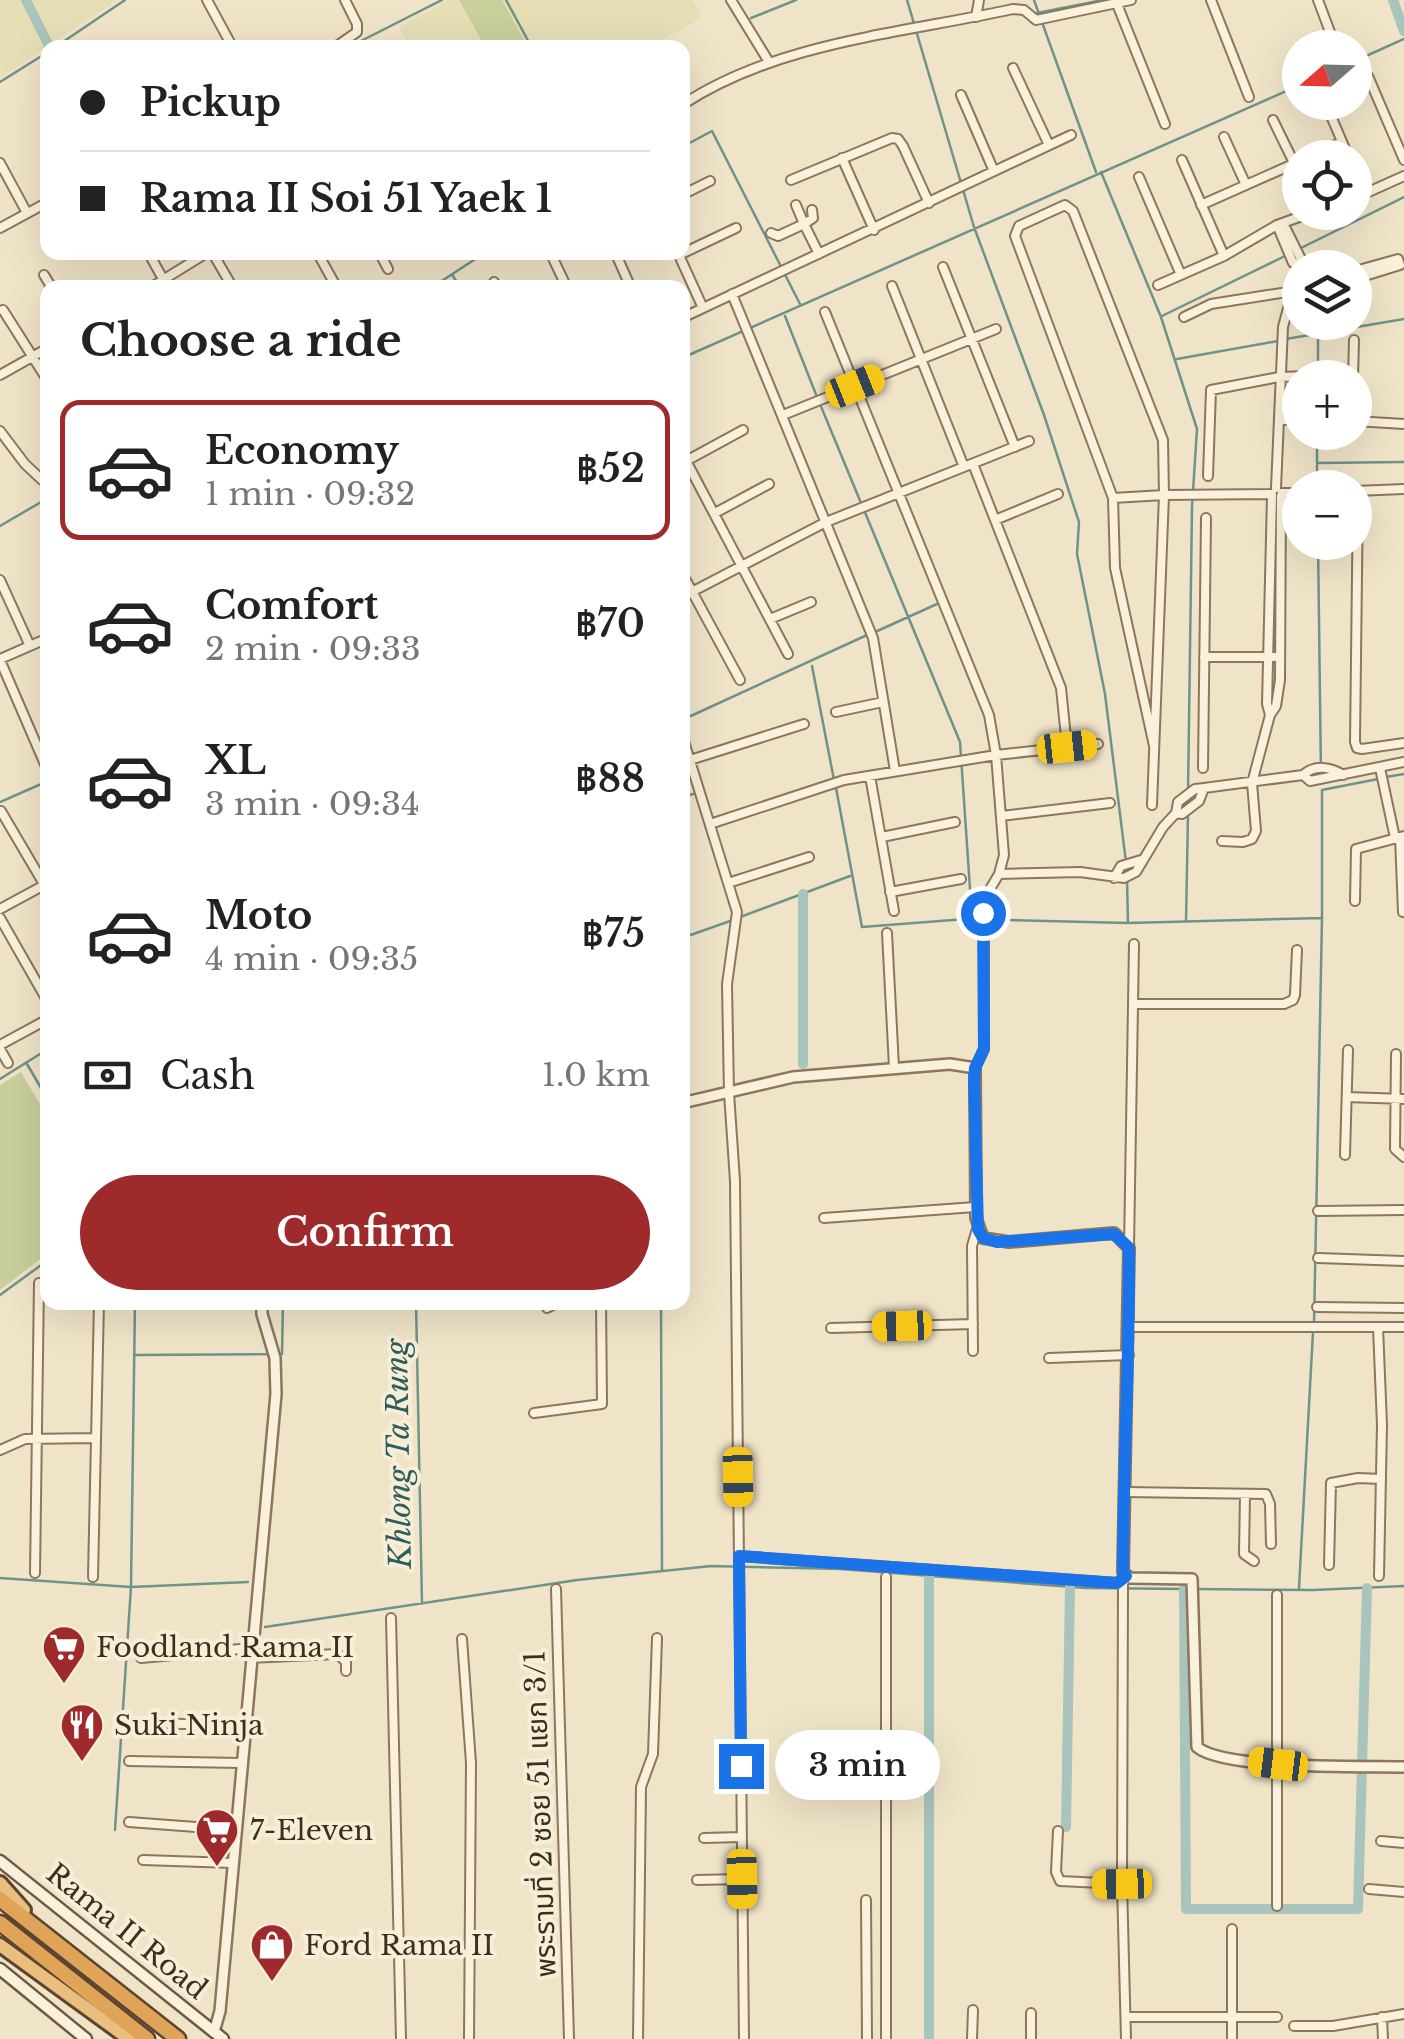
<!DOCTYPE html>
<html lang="en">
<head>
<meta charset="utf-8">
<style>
  body { margin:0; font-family:"Libre Baskerville","Noto Sans Thai",serif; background:#f2f2f2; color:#222; height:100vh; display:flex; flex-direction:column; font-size:38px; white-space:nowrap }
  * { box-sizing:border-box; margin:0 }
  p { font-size:32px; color:#767676 }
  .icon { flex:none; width:55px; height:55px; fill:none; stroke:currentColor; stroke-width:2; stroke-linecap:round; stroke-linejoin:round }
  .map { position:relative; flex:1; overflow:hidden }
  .sheet { position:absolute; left:40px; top:280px; width:650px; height:1030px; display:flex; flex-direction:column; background:#fff; border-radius:20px; box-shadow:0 10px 40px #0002 }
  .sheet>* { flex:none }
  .guide { position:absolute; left:40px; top:40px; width:650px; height:220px; border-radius:20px; box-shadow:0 10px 40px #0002; display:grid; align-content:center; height:220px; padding:0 40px; background:#fff }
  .needle { width:65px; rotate:250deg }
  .tools { position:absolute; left:1282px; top:30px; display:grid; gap:20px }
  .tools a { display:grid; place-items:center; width:90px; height:90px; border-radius:50%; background:#fff; box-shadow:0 10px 40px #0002; font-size:50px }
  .end { position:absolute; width:45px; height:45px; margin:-22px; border:12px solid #1a73e8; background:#fff; box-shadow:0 0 0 5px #fff }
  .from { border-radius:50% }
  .bubble { position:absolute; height:70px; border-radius:35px; background:#fff; box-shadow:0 10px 40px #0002; font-size:32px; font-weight:600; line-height:70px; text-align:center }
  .car { position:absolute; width:30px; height:60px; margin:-30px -15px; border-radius:12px; box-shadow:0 0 8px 2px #0007; background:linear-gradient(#f5c518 24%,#345 0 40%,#f5c518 0 76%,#345 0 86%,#f5c518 0) }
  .guide b { display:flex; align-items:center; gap:35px; height:95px; font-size:38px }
  .guide b+b { border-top:2px solid #e0e0e0 }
  .guide i { width:25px; height:25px; background:#222 }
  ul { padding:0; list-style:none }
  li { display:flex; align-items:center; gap:30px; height:140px; margin:0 20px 15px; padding:0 20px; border:5px solid transparent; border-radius:20px }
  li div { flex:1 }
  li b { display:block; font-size:38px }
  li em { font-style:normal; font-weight:600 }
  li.selected { border-color:#9e2a2b }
  li>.icon { width:90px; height:90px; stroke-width:1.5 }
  h2 { padding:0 40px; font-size:45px; line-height:120px }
  .pay { display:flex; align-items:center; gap:25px; height:110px; padding:0 40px; font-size:38px }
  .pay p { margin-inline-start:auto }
  .cta { display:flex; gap:20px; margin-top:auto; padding:20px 40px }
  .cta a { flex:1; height:115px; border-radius:60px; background:#9e2a2b; color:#fff; font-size:40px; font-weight:600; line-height:115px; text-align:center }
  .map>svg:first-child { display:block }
</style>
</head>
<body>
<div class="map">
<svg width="1404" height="2039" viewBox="0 0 1404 2039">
  <rect width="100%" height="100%" fill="#f0e4c8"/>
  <path fill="#e6deb5" d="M0,0H23L47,47L0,78Z
    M31,0H118L53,42Z
    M448,0H459L485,47H409L399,27Z
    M502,0H693L700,12V19L649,47H528Z"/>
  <path fill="#c9cf9b" d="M459,0H502L528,47H485Z
    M21,1072L47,1116V1254L0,1290V1085Z"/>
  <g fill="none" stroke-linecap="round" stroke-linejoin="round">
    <path stroke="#6f938a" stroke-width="2.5" d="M506,0L532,48
      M907,0L974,227L1044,415L1079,522L1077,554L1105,694L1126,862
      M1034,0L1096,172
      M1037,13L1103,0
      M751,18L796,0
      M54,48L125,0
      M359,48L357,43L442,0
      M1355,61L1404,39
      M0,82L48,52
      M682,147L712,131L800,304
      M1101,172L1161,317L1197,429L1192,507L1188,792
      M1301,248L1404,197
      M453,276L460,288
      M431,288L486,252
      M785,316L817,397
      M1162,316L1285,256
      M1286,339L1404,319
      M682,358L1300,85
      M1177,359L1278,341
      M1318,378V334
      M820,404L861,503
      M1317,432V463L1404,462
      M1317,465V488
      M864,510L960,742L972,918
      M0,526L48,498
      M1318,542L1321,776
      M875,632L937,604
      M812,666L834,780
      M682,720L867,635
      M1386,777L1404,774
      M836,788L862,927L966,919L1128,923L1322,918V790L1378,779
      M682,797L693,794
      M0,802L48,781
      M1127,879L1128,923
      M740,917L850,876
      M1186,921L1188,815
      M682,938L733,920
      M27,1064L48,1100
      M0,1079L48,1049
      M0,1295L48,1260
      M416,1302L422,1603
      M661,1302L662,1570
      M1314,1324L1322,918
      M136,1355L282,1354L283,1302
      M0,1578L131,1587L248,1582
      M1299,1588L1313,1332
      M1196,1589L1314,1590L1404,1586
      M265,1627L577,1580L711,1566L841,1569L1085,1588L1188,1589
      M115,1830L131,1587L135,1302"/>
    <path stroke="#a9c4bc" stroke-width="10" d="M26,0L50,48
      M1393,0L1404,31
      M803,1064V894
      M929,1576V2039
      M1184,1589L1186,1909H1358L1367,1588
      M1066,1827L1070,1587"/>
    <g stroke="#8d765c" stroke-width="12">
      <path id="minor" d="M207,0L233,48
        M731,0L769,62
        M1211,0L1249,97
        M1318,0L1336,48
        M1117,4L1165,124
        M976,17L979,0
        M334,48L357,32V24L345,0
        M1013,68L1048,143
        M1368,76L1404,160
        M961,95L993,169
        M1325,102L1349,158
        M682,105C777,42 904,33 1013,9L1024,10L1036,20L1131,0
        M1273,120L1294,163
        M1224,137L1246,185
        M842,158L874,230
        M1307,158L1342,142
        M1182,160L1224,256
        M0,163L27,213
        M1355,172L1365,194
        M1139,177L1181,275
        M791,180L892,138L898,139L903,146L929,203
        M682,195L710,181
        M1355,198L1404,176
        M796,205L804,224L813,218L812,210
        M1201,205L1300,161
        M1277,225L1293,263L1299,264
        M0,228L48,202
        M771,233L778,236L804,224L819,254
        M148,252L168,288
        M212,252L233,288
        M317,252L337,288
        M379,252L388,269
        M550,252L567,288
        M615,252L631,288
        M678,253L703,308
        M679,255L736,228
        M943,267L1015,447
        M1355,271L1398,259L1400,265
        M44,275L52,288
        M1355,279L1400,265
        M494,282L497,288
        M1158,285L1224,256L1277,225L1313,212
        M892,286L964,467
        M150,288L208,252
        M732,294L873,638L895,771
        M3,310L48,381
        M825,312L989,715L996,755L1004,855L999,874L984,899V1049L975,1068
        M1184,317L1211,304L1300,290
        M682,318L1071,135
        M0,375L48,348
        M1353,378L1354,340
        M783,415L996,329
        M1279,420H1300
        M1355,421L1404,424
        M0,431L25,464L42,480
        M682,453L788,654
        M686,461L743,430
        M973,464L1061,688L1067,747
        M1208,476L1211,390L1279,377L1307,376
        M1276,488L1283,327L1301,259L1283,223
        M1355,491L1404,489
        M1358,491L1355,742L1357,748L1362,749L1404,743
        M1282,493H1300
        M1113,498L1015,236L1019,226L1065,205L1073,211L1163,440L1164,495L1113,498L1115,568L1154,746
        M715,513L769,484
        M995,520L1058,494
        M682,573L740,680
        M0,580L30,646
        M682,597L826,522L1029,441
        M770,619L811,602
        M1204,657H1274
        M0,659L48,638
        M0,660L47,769
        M836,712L883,702
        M1270,715L1267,704L1272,496
        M682,735L737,912L727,984L729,1093L735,1181L744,2039
        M690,760L804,724
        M1203,768L1206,518
        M1380,768L1395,838
        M1303,775L1310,781L1404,762
        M870,776L894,911
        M1152,805L1164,495L1272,494
        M1,811L48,891
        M1176,813L1178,802L1195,789L1204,788
        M1001,816L1110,803
        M710,824L844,780L996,755L1098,744
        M882,837L955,822
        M1400,837L1403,912
        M1222,841L1243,842L1252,839L1256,831L1252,783L1270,715L1276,706L1280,680L1281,496
        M999,874L1080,872L1124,878L1136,872L1163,827L1176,813L1182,814L1199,801L1204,788L1303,775C1315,764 1331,767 1343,775
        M1114,878L1121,866L1141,860
        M728,883L809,857
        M890,892L961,879
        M1355,901L1356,849L1404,836
        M0,909L48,883
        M0,918L48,1002
        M887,933L894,1067
        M1135,1004H1284L1293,1000L1295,995L1297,950
        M0,1045L48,1019
        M0,1049L8,1063
        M1396,1054L1395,1149L1404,1157
        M1347,1097L1404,1099
        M1345,1155L1348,1050
        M1318,1211L1404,1210
        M824,1218L975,1207
        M1129,1248L1134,944
        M1318,1258L1404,1261
        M1317,1307L1404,1308
        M547,1308L559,1302
        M1130,1327H1404
        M1378,1327L1382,1425L1379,1576
        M831,1328L973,1324
        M973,1351L972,1246L977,1229
        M1049,1358L1129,1355
        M534,1413L602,1404L601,1302
        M0,1450L25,1439L96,1438
        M1124,1492L1266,1494L1270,1504L1271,1544
        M1245,1494L1244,1554L1254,1561
        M739,1556L1117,1583L1126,1576
        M1329,1565L1331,1483L1358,1478L1381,1479
        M35,1573L39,1283
        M1126,1576L1123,1584L1122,1884L1126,2039
        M93,1577L99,1302
        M886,1577V2039
        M556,1589L569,2039
        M391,1618L401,2039
        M462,1639L471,1763L469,2039
        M141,1658L251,1648
        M250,1658L338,1654L346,1662V1671
        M154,1723L244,1726
        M129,1761L241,1763
        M129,1822L236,1830
        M1058,1831L1056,1872L1060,1881L1122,1884
        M704,1838L742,1837
        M1381,1841L1404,1843
        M143,1860L233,1863
        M697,1880L742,1879
        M1369,1889L1404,1892
        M866,1900L867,2039
        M1277,1906V1595
        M1232,1929V2039
        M1126,2017H1277
        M1382,2017L1383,2039
        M1294,2026H1333L1404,2014
        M638,2039L641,1787L653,1754L657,1638
        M972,2039L973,2010
        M1031,2039V2013"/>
    </g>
    <g stroke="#8d765c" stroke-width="14">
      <path id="tertiary" d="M682,1103L793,1077L950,1064L975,1068L976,1218L983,1238L1009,1242L1114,1233L1129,1248L1123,1572L1130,1578L1192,1579L1197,1747C1224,1770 1363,1766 1404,1767
        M214,2032L220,2011L276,1394L275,1358L262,1314V1302"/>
    </g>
    <g stroke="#6f573f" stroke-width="15">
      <path id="secondary" d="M0,1861L223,2039
        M0,1969L86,2039"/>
    </g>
    <g stroke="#5b4430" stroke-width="18">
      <path id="trunk" d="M0,1883L24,1910
        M0,1945L129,2039"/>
    </g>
    <g stroke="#5b4430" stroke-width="19">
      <path id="motorway" d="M0,1899L178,2039
        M0,1923L147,2039"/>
    </g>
    <use href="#minor" stroke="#faf1dc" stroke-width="8"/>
    <use href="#tertiary" stroke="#faf1dc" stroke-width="9"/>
    <use href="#secondary" stroke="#faf1dc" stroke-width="10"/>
    <use href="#trunk" stroke="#eabe7c" stroke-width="12"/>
    <use href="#motorway" stroke="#e0a458" stroke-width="14"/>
  </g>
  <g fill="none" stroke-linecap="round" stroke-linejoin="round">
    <path stroke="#1a73e8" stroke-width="12" d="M741,1766L739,1556L1117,1583L1126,1576L1123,1572C1123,1464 1130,1356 1129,1248L1114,1234L997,1242L983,1238L978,1229L974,1080L975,1068L984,1049L983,913"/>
  </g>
  <defs>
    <g id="supermarket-pin" transform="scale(2.25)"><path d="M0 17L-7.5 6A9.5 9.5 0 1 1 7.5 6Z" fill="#9e2a2b" stroke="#f7eed8"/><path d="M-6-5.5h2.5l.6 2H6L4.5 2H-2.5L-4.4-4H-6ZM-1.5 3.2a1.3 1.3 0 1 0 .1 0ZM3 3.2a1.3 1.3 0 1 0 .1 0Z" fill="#fff"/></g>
    <g id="restaurant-pin" transform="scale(2.25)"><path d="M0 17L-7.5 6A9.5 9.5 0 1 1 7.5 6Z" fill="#9e2a2b" stroke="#f7eed8"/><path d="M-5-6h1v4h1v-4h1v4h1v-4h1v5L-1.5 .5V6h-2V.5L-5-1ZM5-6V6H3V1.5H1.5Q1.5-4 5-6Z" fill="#fff"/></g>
    <g id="shop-pin" transform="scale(2.25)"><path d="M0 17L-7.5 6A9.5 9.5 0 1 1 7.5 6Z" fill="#9e2a2b" stroke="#f7eed8"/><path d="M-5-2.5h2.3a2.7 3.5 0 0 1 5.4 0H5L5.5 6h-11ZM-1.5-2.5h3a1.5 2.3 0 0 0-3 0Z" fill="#fff"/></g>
  </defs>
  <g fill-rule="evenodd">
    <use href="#supermarket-pin" x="64" y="1647"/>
    <use href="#restaurant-pin" x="82" y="1725"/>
    <use href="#supermarket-pin" x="217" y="1830"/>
    <use href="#shop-pin" x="272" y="1945"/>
  </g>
  <g text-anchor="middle" stroke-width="8" stroke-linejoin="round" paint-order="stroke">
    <g font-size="28" fill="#3d2e20" stroke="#f7eed8" text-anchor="start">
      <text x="96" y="1657">Foodland Rama II</text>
      <text x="114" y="1735">Suki Ninja</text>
      <text x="250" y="1840">7-Eleven</text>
      <text x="304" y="1955">Ford Rama II</text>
    </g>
    <g font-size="28" fill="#3d2e20" stroke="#f7eed8">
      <text transform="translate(540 1814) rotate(-92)" y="10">พระรามที่ 2 ซอย 51 แยก 3/1</text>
      <text transform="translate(127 1931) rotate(39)" y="10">Rama II Road</text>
    </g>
    <g font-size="30" font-style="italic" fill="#2f5d5a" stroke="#f7eed8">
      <text transform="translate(399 1454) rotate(-91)" y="10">Khlong Ta Rung</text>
    </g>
  </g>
</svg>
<div class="tools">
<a><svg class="needle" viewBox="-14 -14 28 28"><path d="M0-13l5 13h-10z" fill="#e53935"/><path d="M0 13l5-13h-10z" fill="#767676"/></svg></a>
<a><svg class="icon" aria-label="locate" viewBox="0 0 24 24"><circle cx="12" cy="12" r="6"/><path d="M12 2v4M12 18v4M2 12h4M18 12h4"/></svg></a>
<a><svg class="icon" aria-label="layers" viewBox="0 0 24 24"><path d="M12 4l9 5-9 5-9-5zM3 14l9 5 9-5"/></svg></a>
<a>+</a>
<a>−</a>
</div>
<i class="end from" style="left:983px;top:913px"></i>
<i class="end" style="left:741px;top:1766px"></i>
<div class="bubble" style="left:775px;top:1730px;width:165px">3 min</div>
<i class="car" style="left:855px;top:386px;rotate:68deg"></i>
<i class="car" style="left:1067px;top:747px;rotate:84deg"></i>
<i class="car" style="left:902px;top:1326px;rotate:268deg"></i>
<i class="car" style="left:738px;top:1477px;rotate:179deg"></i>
<i class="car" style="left:1278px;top:1764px;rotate:277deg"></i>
<i class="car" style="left:742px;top:1879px;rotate:179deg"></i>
<i class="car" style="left:1122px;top:1884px;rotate:269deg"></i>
<div class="guide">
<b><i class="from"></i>Pickup</b>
<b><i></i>Rama II Soi 51 Yaek 1</b>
</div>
<section class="sheet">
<h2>Choose a ride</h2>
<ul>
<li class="selected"><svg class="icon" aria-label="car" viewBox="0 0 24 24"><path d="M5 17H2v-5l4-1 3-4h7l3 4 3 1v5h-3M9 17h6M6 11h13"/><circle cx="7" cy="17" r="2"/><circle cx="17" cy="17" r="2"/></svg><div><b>Economy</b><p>1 min · 09:32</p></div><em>฿52</em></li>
<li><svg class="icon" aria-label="car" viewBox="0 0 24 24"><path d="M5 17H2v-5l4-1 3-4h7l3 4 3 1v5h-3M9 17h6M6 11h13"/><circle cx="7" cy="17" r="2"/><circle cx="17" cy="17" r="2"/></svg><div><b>Comfort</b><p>2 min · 09:33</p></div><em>฿70</em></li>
<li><svg class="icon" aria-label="car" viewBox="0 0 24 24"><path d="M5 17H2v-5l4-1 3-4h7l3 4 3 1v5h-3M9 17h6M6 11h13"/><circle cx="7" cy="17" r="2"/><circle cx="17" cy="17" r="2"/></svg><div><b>XL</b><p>3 min · 09:34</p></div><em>฿88</em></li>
<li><svg class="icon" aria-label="car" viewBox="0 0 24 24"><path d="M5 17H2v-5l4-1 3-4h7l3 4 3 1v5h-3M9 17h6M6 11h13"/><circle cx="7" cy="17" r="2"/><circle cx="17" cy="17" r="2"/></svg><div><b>Moto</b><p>4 min · 09:35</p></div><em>฿75</em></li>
</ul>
<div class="pay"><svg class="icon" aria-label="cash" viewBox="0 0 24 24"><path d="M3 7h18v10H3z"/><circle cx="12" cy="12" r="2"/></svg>Cash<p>1.0 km</p></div>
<div class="cta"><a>Confirm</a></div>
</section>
</div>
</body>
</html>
